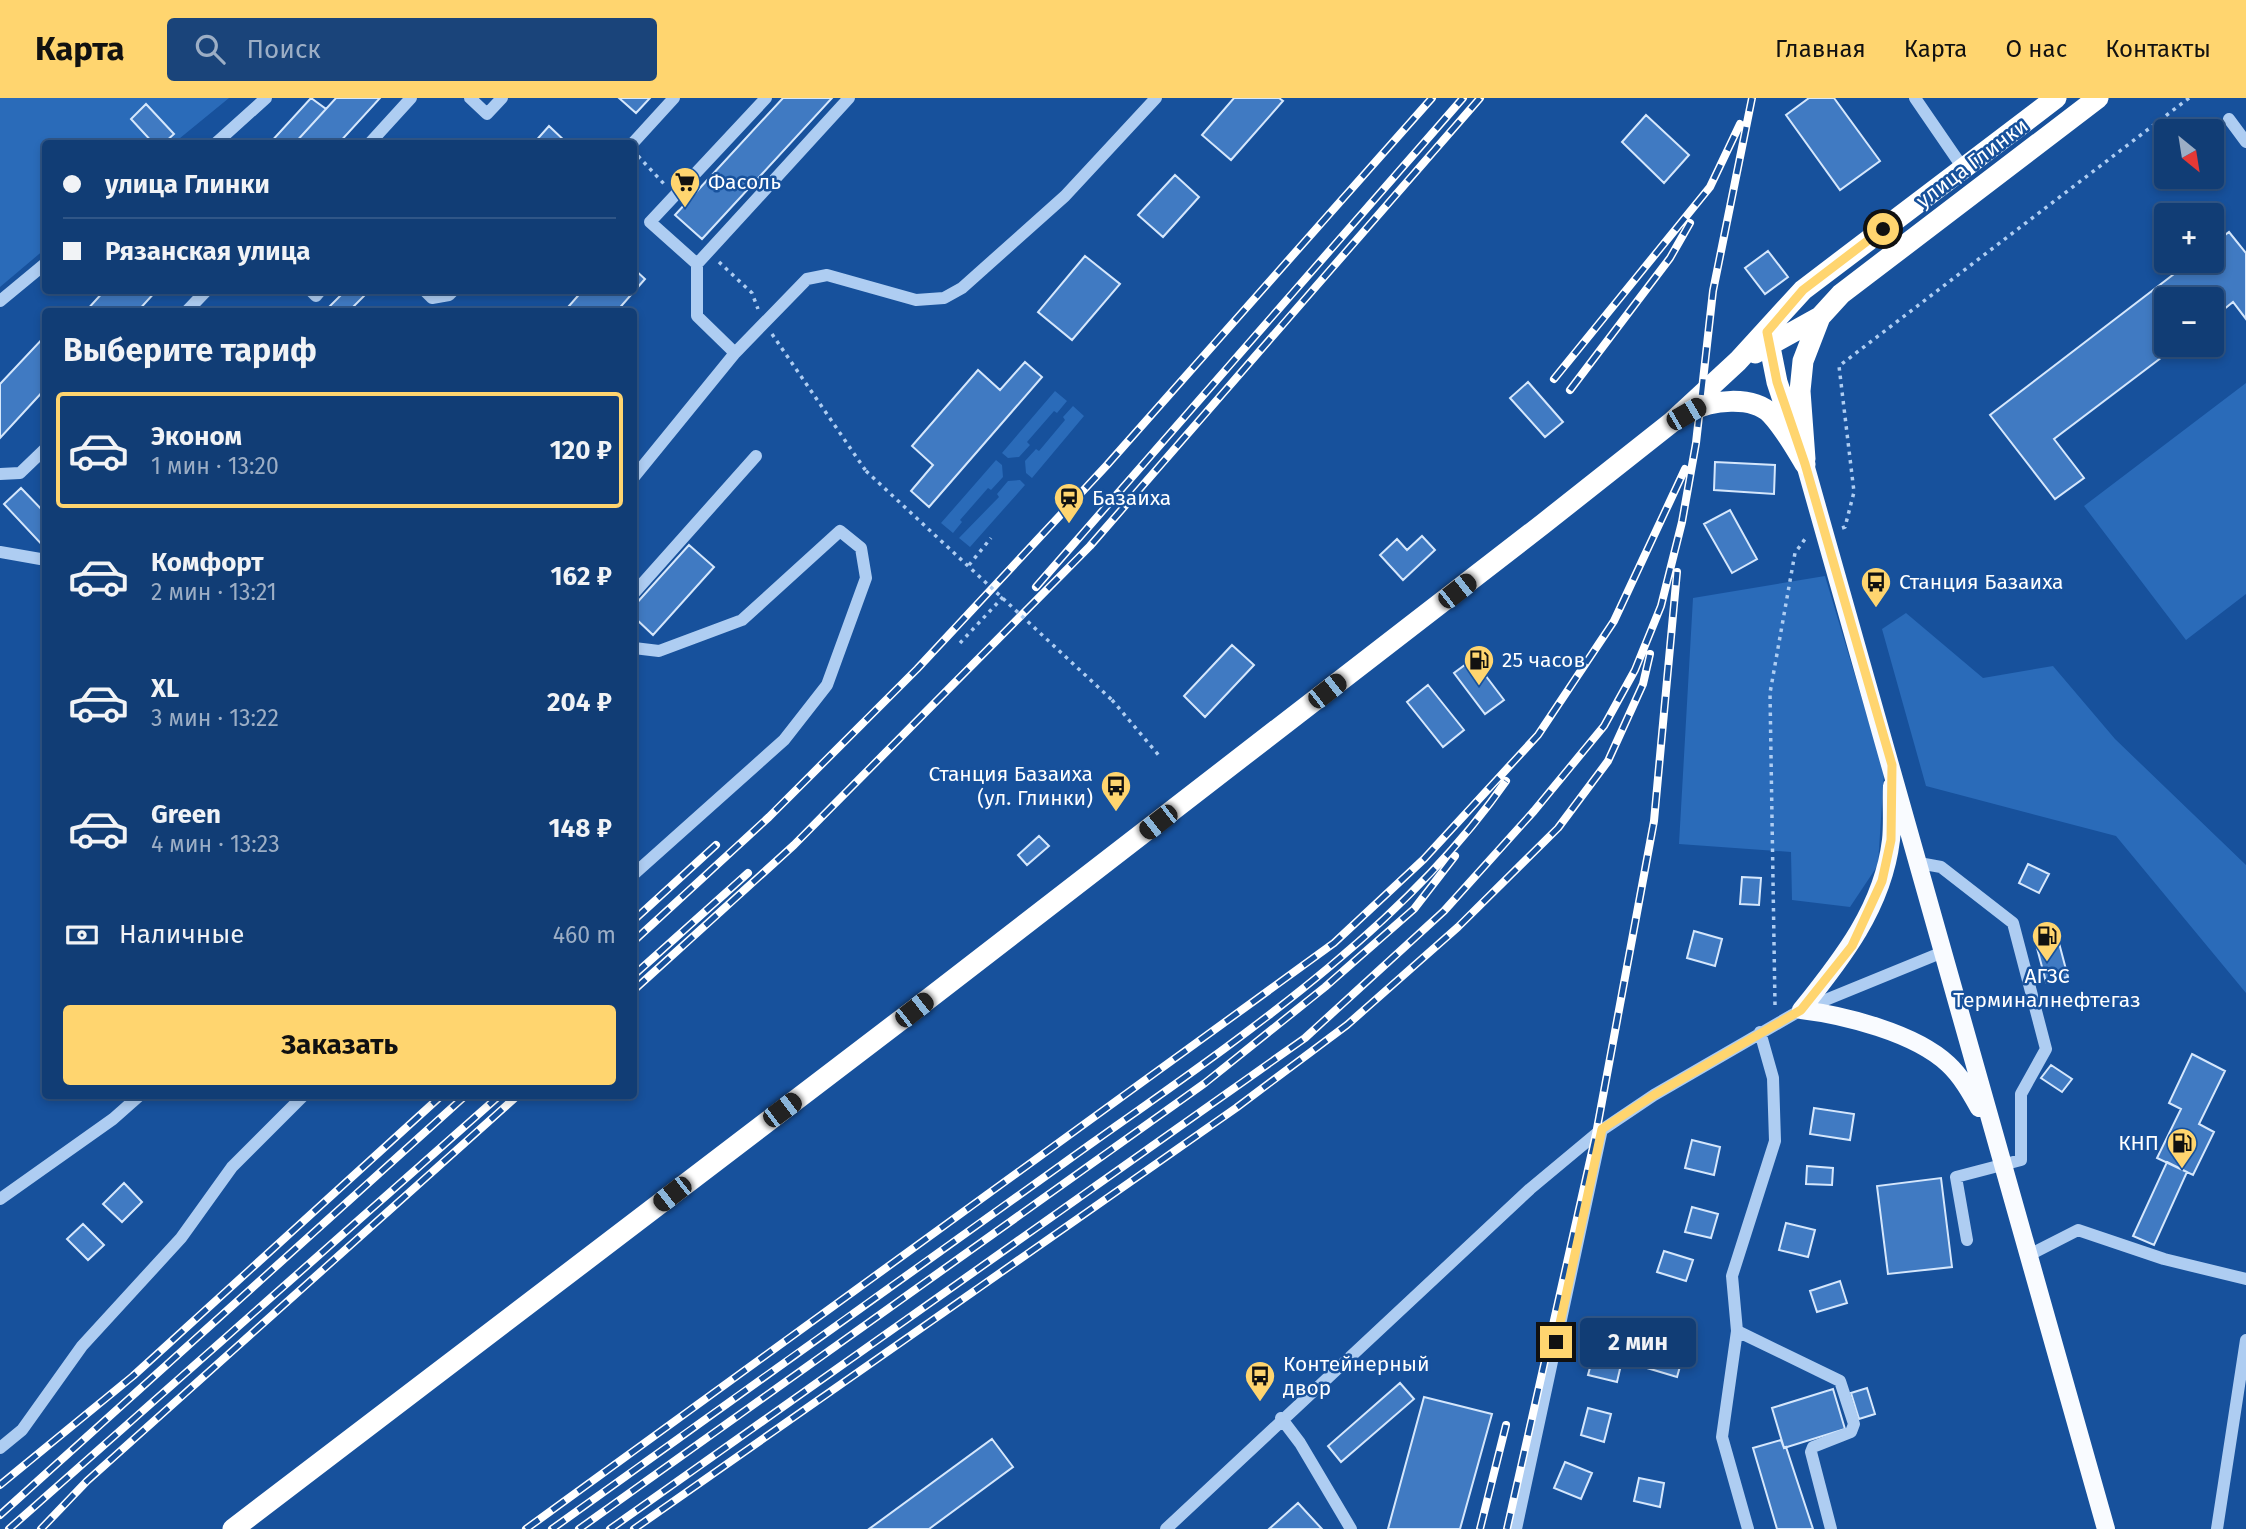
<!DOCTYPE html>
<html lang="ru">
<head>
<meta charset="utf-8">
<style>
  body { margin:0; font-family:"Fira Sans",sans-serif; background:#1a447a; color:#f1f3f6; height:100vh; display:flex; flex-direction:column; font-size:26px; white-space:nowrap }
  * { box-sizing:border-box; margin:0 }
  p { font-size:23px; color:#9caec5 }
  .icon { flex:none; width:38px; height:38px; fill:none; stroke:currentColor; stroke-width:2; stroke-linecap:round; stroke-linejoin:round }
  .map { position:relative; flex:1; overflow:hidden }
  .details { position:absolute; left:42px; top:210px; width:595px; height:791px; display:flex; flex-direction:column; background:#113d75; border-radius:7px; box-shadow:0 4px 10px #0003,0 0 0 2px #305687 }
  .details>* { flex:none }
  .banner { position:absolute; left:42px; top:42px; width:595px; height:154px; border-radius:7px; box-shadow:0 4px 10px #0003,0 0 0 2px #305687; display:grid; align-content:center; height:154px; padding:0 21px; background:#113d75 }
  .needle { width:46px; rotate:150deg }
  .tools { position:absolute; left:2154px; top:21px; display:grid; gap:14px }
  .tools a { display:grid; place-items:center; width:70px; height:70px; border-radius:7px; background:#113d75; box-shadow:0 4px 10px #0003,0 0 0 2px #305687; font-size:35px }
  .end { position:absolute; width:32px; height:32px; margin:-16px; border:9px solid #ffd56f; background:#111; box-shadow:0 0 0 4px #111 }
  .from { border-radius:50% }
  .bubble { position:absolute; height:49px; border-radius:7px; background:#113d75; box-shadow:0 4px 10px #0003,0 0 0 2px #305687; font-size:23px; font-weight:700; line-height:49px; text-align:center }
  .car { position:absolute; width:21px; height:42px; margin:-21px -10px; border-radius:9px; box-shadow:0 0 5px 2px #0007; background:linear-gradient(#222 24%,#8ab4d8 0 40%,#222 0 76%,#8ab4d8 0 86%,#222 0) }
  .banner b { display:flex; align-items:center; gap:24px; height:66px; font-size:26px }
  .banner b+b { border-top:2px solid #305687 }
  .banner i { width:18px; height:18px; background:#f1f3f6 }
  ul { padding:0; list-style:none }
  li { display:flex; align-items:center; gap:21px; height:116px; margin:0 14px 10px; padding:0 7px; border:4px solid transparent; border-radius:7px }
  li div { flex:1 }
  li b { display:block; font-size:26px }
  li em { font-style:normal; font-weight:700 }
  li.selected { border-color:#ffd56f }
  li>.icon { width:63px; height:63px; stroke-width:1.5 }
  h2 { padding:0 21px; font-size:32px; line-height:84px }
  .pay { display:flex; align-items:center; gap:18px; height:77px; padding:0 21px; font-size:26px }
  .pay p { margin-inline-start:auto }
  .action { display:flex; gap:14px; margin-top:auto; padding:14px 21px }
  .action a { flex:1; height:80px; border-radius:7px; background:#ffd56f; color:#111; font-size:28px; font-weight:700; line-height:80px; text-align:center }
  header { display:flex; align-items:center; gap:42px; box-sizing:border-box; height:98px; padding:0 35px; background:#ffd56f; color:#111 }
  header strong { font-size:33px }
  nav { display:flex; gap:38px; margin-inline-start:auto; font-size:24px }
  .search { width:490px; height:63px; background:#1a447a; display:flex; align-items:center; gap:18px; box-sizing:border-box; padding:0 24px; border-radius:7px; color:#9caec5; font-size:26px }
  .map>svg:first-child { display:block }
</style>
</head>
<body>
<header>
<strong>Карта</strong>
<div class="search"><svg class="icon" aria-label="search" viewBox="0 0 24 24"><circle cx="10" cy="10" r="6"/><path d="M15 15l6 6"/></svg>Поиск</div>
<nav><a>Главная</a><a>Карта</a><a>О нас</a><a>Контакты</a></nav>
</header>
<div class="map">
<svg width="2246" height="1431" viewBox="0 0 2246 1431">
  <rect width="100%" height="100%" fill="#17519c"/>
  <path fill="#2a6bb9" d="M0,0H229L174,45L46,46L45,151L0,189Z
    M2246,285V496L2186,542L2084,408Z
    M1055,293L1067,303L1057,315L1054,313L1027,344L1030,347L1019,359L1008,360L1002,355Z
    M1073,308L1084,318L1032,380L1026,375L1025,363L1036,351L1039,353L1065,322L1063,319Z
    M996,362L1002,367L1003,379L991,392L988,390L960,422L962,424L953,435L941,425Z
    M1020,382L1025,387L970,449L959,440L999,399L997,396L1008,383Z
    M1825,478L1884,674L1878,767L1850,809L1792,802L1791,754L1679,746L1693,500Z
    M1906,515L1983,580L2053,568L2115,641L2246,767V895L2116,738L1926,688L1882,531Z"/>
  <path fill="#407ac2" stroke="#d5e7fc" stroke-width="2" d="M311,0L326,11L294,46H269Z
    M336,0H380L338,46H294Z
    M619,0H650L636,15Z
    M783,0H832L702,141L675,117Z
    M1234,0H1279L1283,3L1231,62L1202,37Z
    M1809,0H1834L1880,63L1840,92L1786,17Z
    M146,6L174,36L163,46H154L131,21Z
    M1646,17L1689,57L1664,85L1622,44Z
    M549,28L568,46H533Z
    M1175,77L1199,99L1163,139L1138,117Z
    M2229,134L2246,155V221L2233,204L2212,221V201H2166V247H2178L2054,341L2084,380L2055,401L1990,317L2191,163H2212V147Z
    M1768,153L1788,179L1765,196L1745,170Z
    M1085,158L1120,186L1072,242L1038,214Z
    M634,171L645,181L616,214H575L569,208L583,192H634Z
    M105,192H157L137,214H85Z
    M346,192L369,193L348,214H336L330,208Z
    M46,237V290L0,340V286Z
    M1025,264L1042,279L929,409L911,393L933,367L912,348L978,272L1000,292Z
    M1528,284L1563,324L1545,339L1510,300Z
    M1715,364L1775,367L1774,396L1714,392Z
    M21,390L46,416V451L4,406Z
    M1730,412L1757,461L1732,475L1704,426Z
    M1422,438L1435,452L1403,482L1380,457L1397,441L1407,452Z
    M689,447L714,469L653,537L634,519V508Z
    M1232,547L1254,567L1205,619L1184,598Z
    M1473,561L1504,602L1485,616L1454,575Z
    M1428,587L1464,632L1443,649L1407,604Z
    M1039,738L1049,748L1027,767L1018,757Z
    M2028,766L2049,776L2039,795L2019,785Z
    M1742,779L1761,780L1759,807L1740,806Z
    M1694,833L1722,841L1715,868L1687,860Z
    M2059,845L2068,879L2046,884L2037,850Z
    M2192,956L2225,973L2199,1026L2214,1034L2193,1077L2157,1060L2181,1011L2169,1005Z
    M2051,967L2072,981L2062,994L2041,980Z
    M1814,1010L1854,1016L1850,1042L1810,1036Z
    M1692,1042L1720,1049L1714,1077L1685,1070Z
    M2167,1064L2187,1074L2154,1147L2133,1138Z
    M1807,1068L1833,1070L1832,1087L1806,1086Z
    M1941,1080L1952,1169L1888,1176L1877,1088Z
    M124,1085L142,1104L122,1124L103,1106Z
    M1692,1109L1718,1116L1711,1140L1685,1134Z
    M1786,1125L1815,1132L1808,1159L1779,1152Z
    M83,1126L104,1147L88,1162L67,1141Z
    M1664,1153L1693,1162L1686,1183L1657,1174Z
    M1840,1183L1847,1205L1817,1214L1810,1193Z
    M1654,1249L1683,1258L1677,1279L1647,1270Z
    M1595,1251L1623,1258L1617,1284L1588,1277Z
    M1400,1285L1414,1301L1341,1364L1328,1348Z
    M1867,1290L1875,1316L1859,1321L1851,1295Z
    M1833,1291L1845,1331L1784,1350L1772,1310Z
    M1424,1299L1492,1316L1460,1431H1388Z
    M1588,1310L1611,1316L1604,1344L1581,1337Z
    M992,1341L1013,1369L929,1431H869Z
    M1781,1342L1784,1350L1786,1349L1813,1431H1777L1753,1350Z
    M1565,1364L1592,1375L1581,1401L1554,1390Z
    M1639,1380L1664,1385L1660,1409L1634,1403Z
    M1298,1405L1322,1431H1269Z"/>
  <g fill="none" stroke-linecap="round" stroke-linejoin="round">
    <path stroke="#aecdf2" stroke-width="3.5" stroke-dasharray="3.5 5" stroke-linecap="butt" d="M638,58L666,88
      M719,164L752,195L758,211
      M772,236L866,373
      M1842,430L1845,429L1854,394L1839,268L2189,0
      M969,467L991,440
      M960,545L1003,499
      M1112,602L1161,660
      M1775,907L1770,595L1795,455L1805,441"/>
    <path stroke="#aecdf2" stroke-width="12" d="M470,0L487,16L502,0
      M1915,0L1963,70
      M2229,21L2246,44
      M215,46L266,0
      M369,46L411,0
      M632,46L674,0
      M697,166L650,124L766,0
      M310,192L316,198L321,192
      M424,192L432,200L449,197L454,192
      M0,203L46,165
      M186,214L207,192
      M739,251L735,255L697,218V166L849,0
      M0,376L20,375L46,350
      M634,379L735,255L807,181L827,177L916,202L944,200L962,190L1065,98L1156,0
      M0,454L46,462
      M634,495L756,358
      M634,550L659,553L742,522L840,433L861,450L866,480L827,587L784,642L634,776
      M1919,765L1941,769L2013,825L2046,951L2021,996V1062L1956,1079L1967,1142
      M1760,934L1773,980L1775,1043L1732,1178L1737,1233L1840,1283L1854,1326L1851,1334L1813,1349L1811,1354L1831,1431
      M0,1101L113,1021L139,998
      M2027,1158L2078,1132L2164,1161L2246,1181
      M1737,1233L1722,1339L1748,1431
      M1281,1320L1300,1345L1351,1431
      M0,1350L22,1332L82,1248L181,1140L232,1069L303,998
      M1166,1431L1530,1091L1596,1036L1654,997L1801,912L1943,854
      M1516,1431L1602,1031
      M2217,1431L2246,1242"/>
    <path stroke="#f9fbff" stroke-width="18" d="M1805,366L2106,1431
      M1801,912C1842,861 1883,809 1891,742C1893,724 1891,705 1892,688
      M1801,912C1844,917 1915,935 1948,966C1961,978 1970,994 1979,1010"/>
    <path stroke="#fff" stroke-width="21" d="M1767,234L1777,284L1795,338
      M1755,255L1820,219L1841,196L2098,0
      M1689,314C1710,302 1752,297 1771,316C1785,331 1795,349 1805,366
      M1805,361L1800,293L1803,263L1820,219
      M233,1431L914,912L1543,426L1672,324L1738,263L1803,192L2056,0"/>
    <g stroke="#fff" stroke-width="8">
      <path id="rail" d="M1554,281L1710,89L1740,26
        M1570,292L1670,160L1690,125
        M1036,489L1463,0
        M634,822L716,747
        M634,843L769,719L917,571L1107,367L1432,0
        M634,877L748,775
        M634,892L794,747L1090,448L1480,0
        M0,1387L133,1278L441,998
        M0,1417L465,998
        M9,1431L499,998
        M41,1431L87,1383L517,998
        M526,1431L1334,845L1424,761L1538,637L1614,523L1685,371
        M552,1431C722,1309 893,1187 1064,1065C1216,956 1398,839 1506,683
        M579,1431L1205,985L1325,889L1414,811L1455,758
        M610,1431L1305,940L1444,813L1534,713L1604,628L1635,572L1661,508L1682,424L1696,345L1713,193L1752,0
        M634,1431L1236,1010L1347,927L1458,829L1558,730L1608,663L1643,586L1650,556
        M1480,1431L1506,1327
        M1507,1431L1596,1036L1654,723L1677,474"/>
    </g>
    <use href="#rail" stroke="#17519c" stroke-width="5" stroke-dasharray="16" stroke-linecap="butt"/>
    <path stroke="#aecdf2" stroke-width="3.5" stroke-dasharray="3.5 5" stroke-linecap="butt" d="M866,373L1112,602"/>
  </g>
  <g fill="none" stroke-linecap="round" stroke-linejoin="round">
    <path stroke="#ffd56f" stroke-width="9" d="M1556,1244L1602,1031L1654,997L1801,912L1852,848L1882,783L1891,742L1892,667L1805,366L1777,284L1767,234L1803,192L1883,131"/>
  </g>
  <defs>
    <g id="supermarket-pin" transform="scale(1.575)"><path d="M0 17L-7.5 6A9.5 9.5 0 1 1 7.5 6Z" fill="#ffd56f" stroke="#17519c"/><path d="M-6-5.5h2.5l.6 2H6L4.5 2H-2.5L-4.4-4H-6ZM-1.5 3.2a1.3 1.3 0 1 0 .1 0ZM3 3.2a1.3 1.3 0 1 0 .1 0Z" fill="#111"/></g>
    <g id="station-pin" transform="scale(1.575)"><path d="M0 17L-7.5 6A9.5 9.5 0 1 1 7.5 6Z" fill="#ffd56f" stroke="#17519c"/><path d="M-3-6H3Q5-6 5-4V2Q5 4 3 4L4.5 6H3L1.5 4h-3L-3 6H-4.5L-3 4Q-5 4-5 2V-4Q-5-6-3-6ZM-3.5-4v3h7v-3ZM-3.5 1v1.5H-2V1ZM2 1v1.5H3.5V1Z" fill="#111"/></g>
    <g id="bus-pin" transform="scale(1.575)"><path d="M0 17L-7.5 6A9.5 9.5 0 1 1 7.5 6Z" fill="#ffd56f" stroke="#17519c"/><path d="M-5-6H5V4H4V6H2V4H-2V6H-4V4H-5ZM-3.5-4V0h7V-4ZM-3.5 1.2v1.5H-2V1.2ZM2 1.2v1.5H3.5V1.2Z" fill="#111"/></g>
    <g id="fuel-pin" transform="scale(1.575)"><path d="M0 17L-7.5 6A9.5 9.5 0 1 1 7.5 6Z" fill="#ffd56f" stroke="#17519c"/><path d="M-5.5-6h7V0h2V4h1.3V-2.5L3-4.5l.8-.8L6-3V5H2.5V1h-1V6h-7ZM-4.2-4.7v3.2H.2V-4.7Z" fill="#111"/></g>
  </defs>
  <g fill-rule="evenodd">
    <use href="#supermarket-pin" x="685" y="84"/>
    <use href="#station-pin" x="1069" y="400"/>
    <use href="#bus-pin" x="1876" y="484"/>
    <use href="#fuel-pin" x="1479" y="562"/>
    <use href="#bus-pin" x="1116" y="688"/>
    <use href="#fuel-pin" x="2047" y="838"/>
    <use href="#fuel-pin" x="2182" y="1045"/>
    <use href="#bus-pin" x="1260" y="1278"/>
  </g>
  <g text-anchor="middle" stroke-width="5" stroke-linejoin="round" paint-order="stroke">
    <g font-size="21" fill="#fff" stroke="#17519c">
      <text transform="translate(1972 65) rotate(-37)" y="7">улица Глинки</text>
    </g>
    <g font-size="21" fill="#fff" stroke="#17519c" text-anchor="start">
      <text x="708" y="91">Фасоль</text>
      <text x="1092" y="407">Базаиха</text>
      <text x="1899" y="491">Станция Базаиха</text>
      <text x="1502" y="569">25 часов</text>
      <text x="1093" y="683" text-anchor="end">Станция Базаиха<tspan x="1093" dy="24">(ул. Глинки)</tspan></text>
      <text x="2047" y="885" text-anchor="middle">АГЗС<tspan x="2047" dy="24">Терминалнефтегаз</tspan></text>
      <text x="2159" y="1052" text-anchor="end">КНП</text>
      <text x="1283" y="1273">Контейнерный<tspan x="1283" dy="24">двор</tspan></text>
    </g>
  </g>
</svg>
<div class="tools">
<a><svg class="needle" viewBox="-14 -14 28 28"><path d="M0-13l5 13h-10z" fill="#e53935"/><path d="M0 13l5-13h-10z" fill="#9caec5"/></svg></a>
<a>+</a>
<a>−</a>
</div>
<i class="end from" style="left:1883px;top:131px"></i>
<i class="end" style="left:1556px;top:1244px"></i>
<div class="bubble" style="left:1580px;top:1220px;width:116px">2 мин</div>
<i class="car" style="left:1686px;top:316px;rotate:60deg"></i>
<i class="car" style="left:1457px;top:493px;rotate:52deg"></i>
<i class="car" style="left:1327px;top:593px;rotate:52deg"></i>
<i class="car" style="left:1158px;top:724px;rotate:232deg"></i>
<i class="car" style="left:914px;top:912px;rotate:52deg"></i>
<i class="car" style="left:782px;top:1012px;rotate:53deg"></i>
<i class="car" style="left:672px;top:1096px;rotate:232deg"></i>
<div class="banner">
<b><i class="from"></i>улица Глинки</b>
<b><i></i>Рязанская улица</b>
</div>
<section class="details">
<h2>Выберите тариф</h2>
<ul>
<li class="selected"><svg class="icon" aria-label="car" viewBox="0 0 24 24"><path d="M5 17H2v-5l4-1 3-4h7l3 4 3 1v5h-3M9 17h6M6 11h13"/><circle cx="7" cy="17" r="2"/><circle cx="17" cy="17" r="2"/></svg><div><b>Эконом</b><p>1 мин · 13:20</p></div><em>120 ₽</em></li>
<li><svg class="icon" aria-label="car" viewBox="0 0 24 24"><path d="M5 17H2v-5l4-1 3-4h7l3 4 3 1v5h-3M9 17h6M6 11h13"/><circle cx="7" cy="17" r="2"/><circle cx="17" cy="17" r="2"/></svg><div><b>Комфорт</b><p>2 мин · 13:21</p></div><em>162 ₽</em></li>
<li><svg class="icon" aria-label="car" viewBox="0 0 24 24"><path d="M5 17H2v-5l4-1 3-4h7l3 4 3 1v5h-3M9 17h6M6 11h13"/><circle cx="7" cy="17" r="2"/><circle cx="17" cy="17" r="2"/></svg><div><b>XL</b><p>3 мин · 13:22</p></div><em>204 ₽</em></li>
<li><svg class="icon" aria-label="car" viewBox="0 0 24 24"><path d="M5 17H2v-5l4-1 3-4h7l3 4 3 1v5h-3M9 17h6M6 11h13"/><circle cx="7" cy="17" r="2"/><circle cx="17" cy="17" r="2"/></svg><div><b>Green</b><p>4 мин · 13:23</p></div><em>148 ₽</em></li>
</ul>
<div class="pay"><svg class="icon" aria-label="cash" viewBox="0 0 24 24"><path d="M3 7h18v10H3z"/><circle cx="12" cy="12" r="2"/></svg>Наличные<p>460 m</p></div>
<div class="action"><a>Заказать</a></div>
</section>
</div>
</body>
</html>
